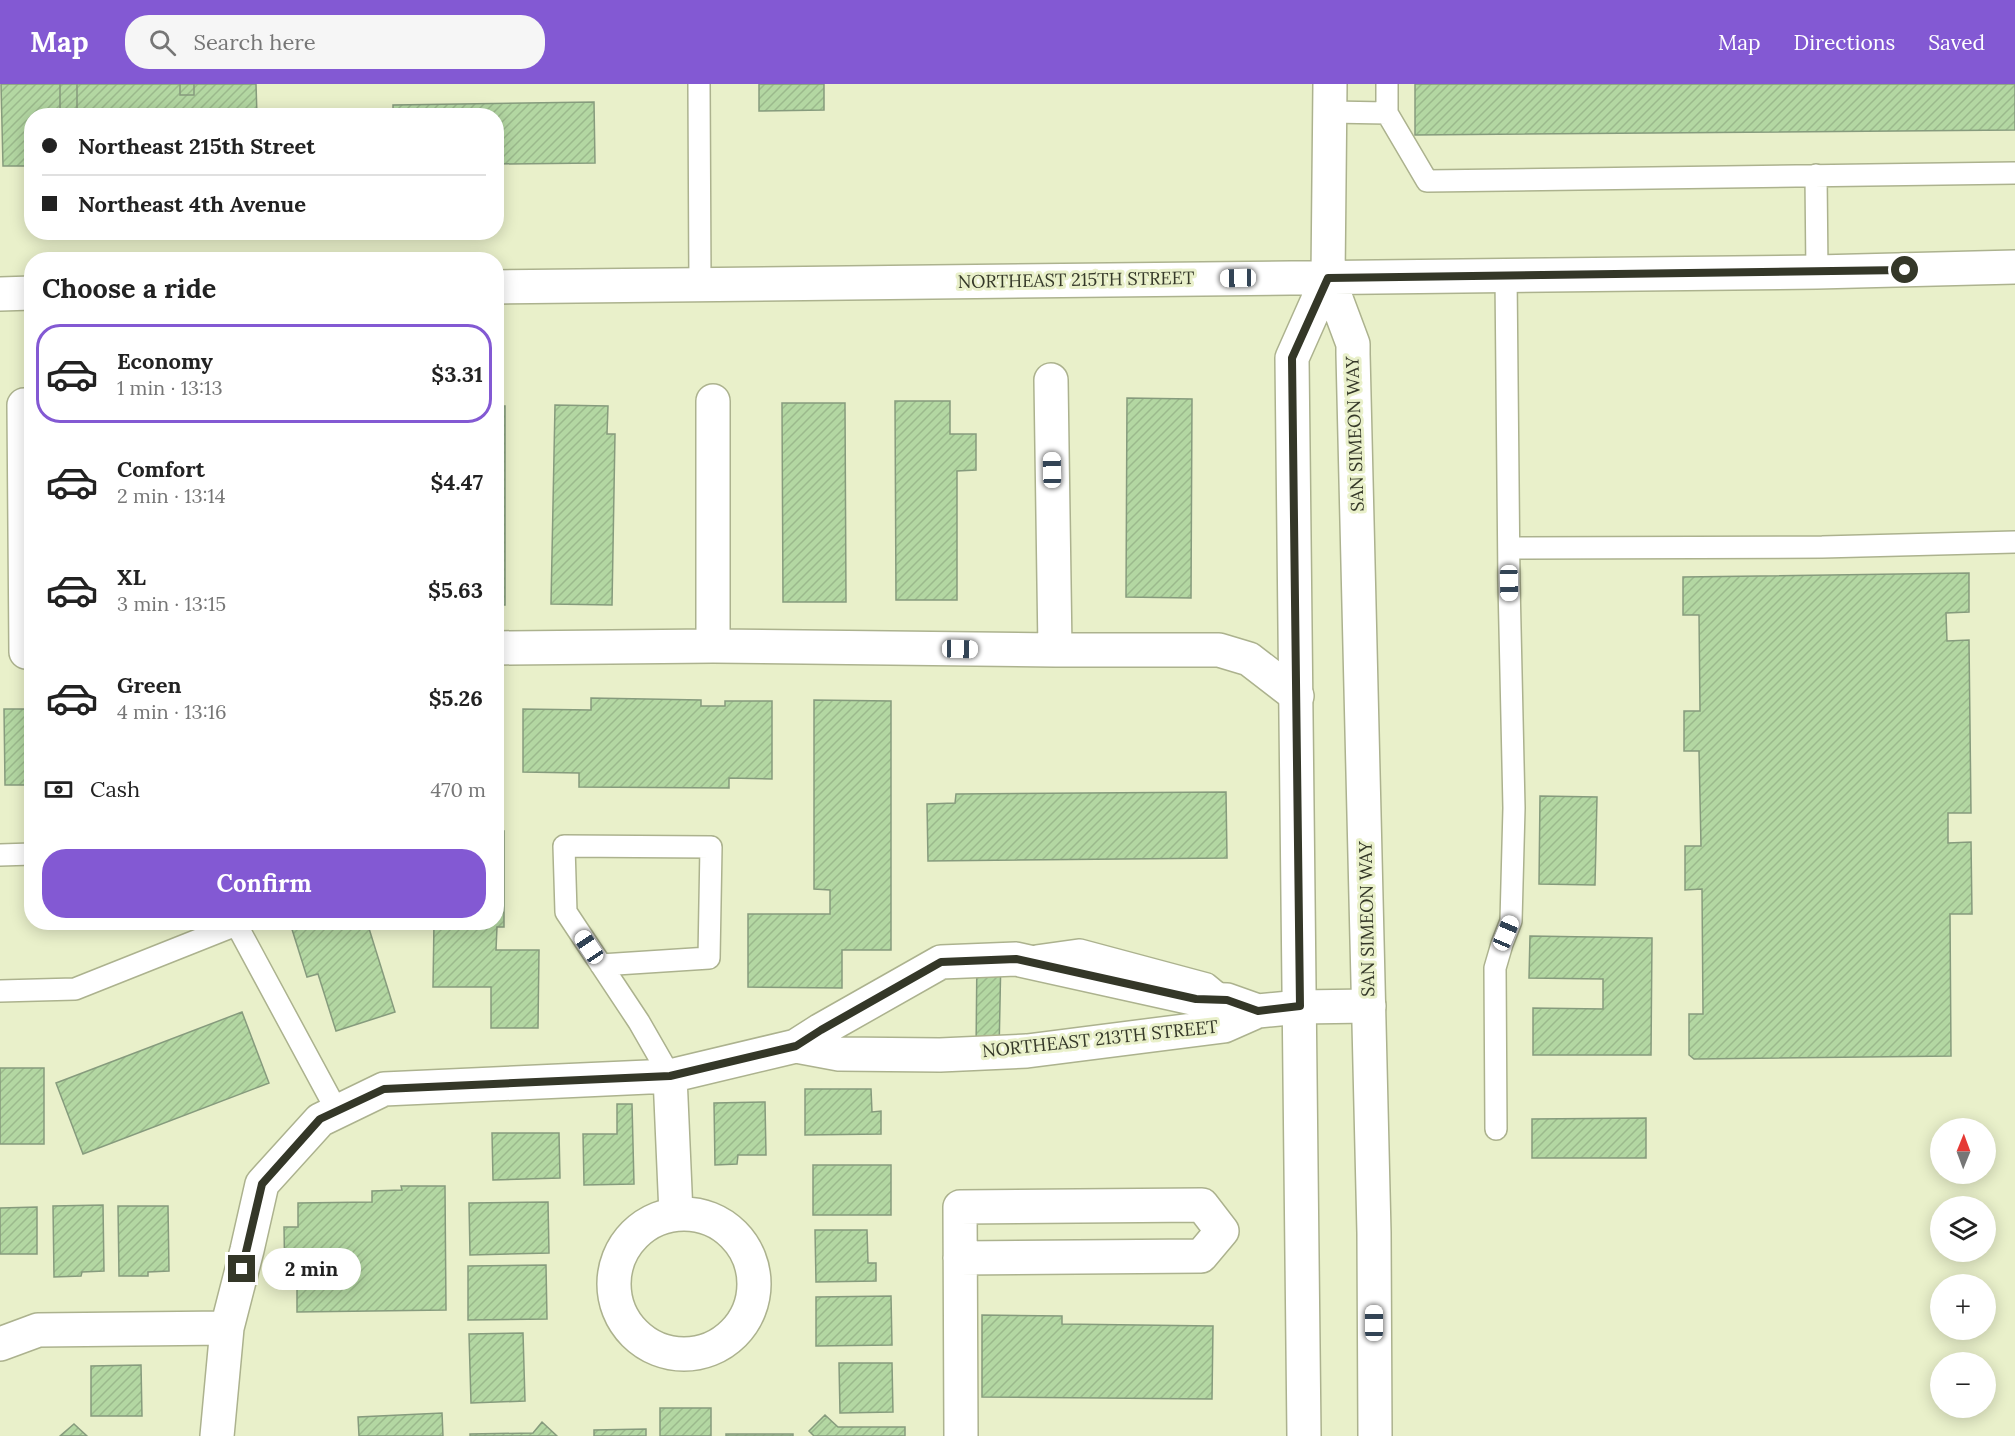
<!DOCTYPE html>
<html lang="en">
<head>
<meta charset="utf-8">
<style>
  body { margin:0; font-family:Lora,serif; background:#f6f6f6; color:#222; height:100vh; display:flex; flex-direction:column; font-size:22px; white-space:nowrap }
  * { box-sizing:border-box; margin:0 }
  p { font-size:20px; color:#767676 }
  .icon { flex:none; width:33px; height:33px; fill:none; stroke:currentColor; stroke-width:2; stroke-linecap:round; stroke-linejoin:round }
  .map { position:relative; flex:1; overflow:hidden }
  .drawer { position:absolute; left:24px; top:168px; width:480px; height:678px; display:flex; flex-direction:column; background:#fff; border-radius:24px; box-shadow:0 3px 15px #0003 }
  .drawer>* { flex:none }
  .banner { position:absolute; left:24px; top:24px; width:480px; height:132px; border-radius:24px; box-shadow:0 3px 15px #0003; display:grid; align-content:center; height:132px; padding:0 18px; background:#fff }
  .needle { width:39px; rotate:1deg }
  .buttons { position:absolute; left:1930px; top:1034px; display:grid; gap:12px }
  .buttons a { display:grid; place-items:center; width:66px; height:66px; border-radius:50%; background:#fff; box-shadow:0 3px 15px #0003; font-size:30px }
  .end { position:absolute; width:27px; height:27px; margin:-14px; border:8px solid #343728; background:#fff; box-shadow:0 0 0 3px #fff }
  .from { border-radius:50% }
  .bubble { position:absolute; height:42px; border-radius:21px; background:#fff; box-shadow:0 3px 15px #0003; font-size:20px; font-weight:700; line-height:42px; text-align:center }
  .car { position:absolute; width:18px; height:36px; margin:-18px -9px; border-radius:8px; box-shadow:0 0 4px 2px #0007; background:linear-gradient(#fff 24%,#345 0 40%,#fff 0 76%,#345 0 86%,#fff 0) }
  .banner b { display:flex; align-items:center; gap:21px; height:57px; font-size:22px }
  .banner b+b { border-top:2px solid #e0e0e0 }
  .banner i { width:15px; height:15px; background:#222 }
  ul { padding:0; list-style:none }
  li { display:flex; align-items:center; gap:18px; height:99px; margin:0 12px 9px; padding:0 6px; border:3px solid transparent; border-radius:24px }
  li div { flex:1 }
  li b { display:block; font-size:22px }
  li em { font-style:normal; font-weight:700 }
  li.on { border-color:#8359d3 }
  li>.icon { width:54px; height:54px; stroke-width:1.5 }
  h2 { padding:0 18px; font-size:27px; line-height:72px }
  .pay { display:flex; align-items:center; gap:15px; height:66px; padding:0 18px; font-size:22px }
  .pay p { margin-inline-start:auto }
  .action { display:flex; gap:12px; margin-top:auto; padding:12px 18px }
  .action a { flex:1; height:69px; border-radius:24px; background:#8359d3; color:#fff; font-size:24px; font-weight:700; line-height:69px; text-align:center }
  header { display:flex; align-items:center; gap:36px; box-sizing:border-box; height:84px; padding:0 30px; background:#8359d3; color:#fff }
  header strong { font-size:28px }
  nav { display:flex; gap:33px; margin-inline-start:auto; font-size:21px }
  .search { width:420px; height:54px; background:#f6f6f6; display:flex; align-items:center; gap:15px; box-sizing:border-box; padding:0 21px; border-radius:24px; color:#767676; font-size:22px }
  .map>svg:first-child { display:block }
</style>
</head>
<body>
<header>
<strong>Map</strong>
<div class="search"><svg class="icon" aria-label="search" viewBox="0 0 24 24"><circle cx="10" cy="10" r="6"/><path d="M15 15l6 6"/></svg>Search here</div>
<nav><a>Map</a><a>Directions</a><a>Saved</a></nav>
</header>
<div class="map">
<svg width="2015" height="1352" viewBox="0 0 2015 1352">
  <defs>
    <pattern id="building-hatch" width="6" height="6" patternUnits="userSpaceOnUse" patternTransform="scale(1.5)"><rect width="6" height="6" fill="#b3d7a2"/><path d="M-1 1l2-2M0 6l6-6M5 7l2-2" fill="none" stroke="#9bb98c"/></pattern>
  </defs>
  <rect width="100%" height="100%" fill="#e9f0ca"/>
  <path fill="url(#building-hatch)" stroke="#869b7d" stroke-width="1.5" d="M1,0H60V29H77V0H180V11H194V0H256L257,32H32V82H3Z
    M60,0H77V29H60Z
    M180,0H194V11H180Z
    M759,0H824V26L759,27Z
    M1415,0H2015V46L1415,51Z
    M594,18L595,79L496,80V32H393V21Z
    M1127,314L1192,315L1191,514L1126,513Z
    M895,317H950V350H976V386L957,387V516H896Z
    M782,319H845L846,518H783Z
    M555,321L608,322L607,350H615L612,521L551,520Z
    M496,322H505V521H496Z
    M1969,489V528L1946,529L1947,557L1969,556L1971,729H1948V759L1971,758L1972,830H1950L1951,972L1694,975L1689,971V930H1703L1702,805L1685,806V762H1701L1699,667H1684V627H1700L1699,531H1683V493Z
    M591,614L701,616V622H725V617H772V695L729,694V704L579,703V689L523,688V625L591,626Z
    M814,616L891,617V866H842V904L748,903V830H830V806L814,805Z
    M4,625H32V701H5Z
    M1226,708L1227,774L928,777L927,720L955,719L956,710Z
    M1540,712L1597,713L1595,801L1539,800Z
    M496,747H504V843H497L496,866H539L538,944H491V903H433L434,838H496Z
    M367,838L395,928L336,947L318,890L307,893L290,839Z
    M1530,852L1652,854L1651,971H1533V924L1603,925V895L1529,894Z
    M977,868L1001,869L999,969H976Z
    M242,928L269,999L83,1070L56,999Z
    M0,984H44V1060H0Z
    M805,1005H871L872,1028L881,1027V1050L805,1051Z
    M765,1018L766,1071H738L737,1080L715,1081L714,1019Z
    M617,1020H632L634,1100L584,1101L583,1050H617Z
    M1646,1034V1074H1532V1035Z
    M492,1049H559L560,1094L493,1096Z
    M813,1081H891V1131H813Z
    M401,1102H445L446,1226L297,1228V1201L285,1202L284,1143H298V1119L372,1118V1107L402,1106Z
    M548,1118L549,1169L470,1171L469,1119Z
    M103,1121L104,1187L82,1188L81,1192L54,1193L53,1122Z
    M118,1122H168L169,1187L148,1188V1192H119Z
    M37,1123V1170H0V1124Z
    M815,1146H867L868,1179H876V1197L816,1198Z
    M546,1181L547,1235L468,1236V1182Z
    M891,1212L892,1261L816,1262V1213Z
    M982,1231L1062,1232V1240L1213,1242L1212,1315L982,1313Z
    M523,1249L525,1317L471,1319L469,1250Z
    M839,1279H892L893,1328L840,1329Z
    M141,1281L142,1332H91V1282Z
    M660,1324H711V1352H660Z
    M442,1329L443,1352H359L358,1333Z
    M825,1331L838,1343H905V1352H814L809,1347Z
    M542,1338L557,1352H470V1350L533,1349Z
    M74,1340L87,1352H60Z
    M646,1345V1352H594V1346Z
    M726,1350H793V1352H726Z"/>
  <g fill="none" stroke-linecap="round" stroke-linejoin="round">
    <g stroke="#acb28e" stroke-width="24">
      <path id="lane" d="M699,0L700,201
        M1330,28L1387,29L1427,97L2015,89
        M1387,29V0
        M1816,91L1817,188
        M1509,464L1822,463L2015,458
        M0,771L32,770
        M235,838L337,1027
        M1037,872L1080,866L1207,900L1224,914
        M601,881L709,874L711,763L564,762L566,828L639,938L670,992
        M0,907L75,905L236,841
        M1496,1045L1495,884L1502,860L1511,837L1514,724L1509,499L1506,191"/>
    </g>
    <g stroke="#acb28e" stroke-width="36">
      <path id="street" d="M24,321L26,568
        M713,562V317
        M496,564L713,562L1055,566L1051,296
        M1055,566H1219L1249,575L1297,612
        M796,962L839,970L940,971L1027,967L1224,942L1258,927L1300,923L1369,922
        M670,992L676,1130
        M614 1200a70 70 0 1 1 140 0a70 70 0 1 1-140 0Z
        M960,1174L1201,1172L1222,1147L1202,1121L960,1123L961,1352
        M0,1260L38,1246L227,1244
        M217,1352L227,1244L247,1166L262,1100L320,1036L384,1005L670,992L796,962L821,946L941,878L1016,875L1196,915L1227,916L1258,927"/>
    </g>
    <g stroke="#acb28e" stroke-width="36">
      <path id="secondary" d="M1330,0L1328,193L1353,260V270L1374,1149L1375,1352
        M496,203L1817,188L2015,183
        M0,210L32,209
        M1304,1352L1292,274L1328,193"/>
    </g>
    <use href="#lane" stroke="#fff" stroke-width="21"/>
    <use href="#street" stroke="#fff" stroke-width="33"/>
    <use href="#secondary" stroke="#fff" stroke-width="33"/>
  </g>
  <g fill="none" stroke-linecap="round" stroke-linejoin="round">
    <path stroke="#343728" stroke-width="8" d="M242,1185L262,1100L320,1035L384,1005L670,992L796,962L821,946L941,878L1016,875L1196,915L1227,916L1258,927L1300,922L1292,274L1328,194L1905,186"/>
  </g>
  <g text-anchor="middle" stroke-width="6" stroke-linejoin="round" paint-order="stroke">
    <g font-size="18" fill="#343728" stroke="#e9f0ca">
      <text transform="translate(1076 196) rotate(-1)" y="6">NORTHEAST 215TH STREET</text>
      <text transform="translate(1355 350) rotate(-92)" y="6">SAN SIMEON WAY</text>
      <text transform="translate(1367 835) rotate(-91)" y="6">SAN SIMEON WAY</text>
      <text transform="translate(1100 955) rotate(-6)" y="6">NORTHEAST 213TH STREET</text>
    </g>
  </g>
</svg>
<div class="buttons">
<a><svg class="needle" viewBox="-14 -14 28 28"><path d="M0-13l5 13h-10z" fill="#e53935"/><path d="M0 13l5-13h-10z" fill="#767676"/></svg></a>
<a><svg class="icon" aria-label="layers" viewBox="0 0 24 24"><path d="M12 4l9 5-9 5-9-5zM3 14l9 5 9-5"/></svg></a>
<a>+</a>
<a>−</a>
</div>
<i class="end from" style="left:1905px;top:186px"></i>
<i class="end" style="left:242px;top:1185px"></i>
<div class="bubble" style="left:262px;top:1164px;width:99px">2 min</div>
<i class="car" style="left:1238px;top:194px;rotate:269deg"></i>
<i class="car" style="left:1052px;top:386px;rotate:359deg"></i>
<i class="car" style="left:1509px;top:499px;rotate:179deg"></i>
<i class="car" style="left:960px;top:565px;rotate:91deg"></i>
<i class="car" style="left:1506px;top:849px;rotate:23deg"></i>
<i class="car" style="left:589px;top:863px;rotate:326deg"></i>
<i class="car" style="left:1374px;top:1239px;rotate:0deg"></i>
<div class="banner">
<b><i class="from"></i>Northeast 215th Street</b>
<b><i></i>Northeast 4th Avenue</b>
</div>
<section class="drawer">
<h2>Choose a ride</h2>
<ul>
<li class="on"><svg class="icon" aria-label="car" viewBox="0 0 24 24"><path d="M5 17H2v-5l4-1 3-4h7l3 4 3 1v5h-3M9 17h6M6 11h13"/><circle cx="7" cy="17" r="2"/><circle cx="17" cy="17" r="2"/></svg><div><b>Economy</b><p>1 min · 13:13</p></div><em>$3.31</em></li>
<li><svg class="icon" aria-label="car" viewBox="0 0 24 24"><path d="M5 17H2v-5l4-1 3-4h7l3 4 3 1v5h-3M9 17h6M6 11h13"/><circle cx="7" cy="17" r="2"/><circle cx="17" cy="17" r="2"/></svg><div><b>Comfort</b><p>2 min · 13:14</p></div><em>$4.47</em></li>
<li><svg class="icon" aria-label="car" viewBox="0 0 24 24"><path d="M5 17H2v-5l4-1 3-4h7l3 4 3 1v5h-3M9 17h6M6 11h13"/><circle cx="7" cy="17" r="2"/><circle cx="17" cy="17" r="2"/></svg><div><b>XL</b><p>3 min · 13:15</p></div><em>$5.63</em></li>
<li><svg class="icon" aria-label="car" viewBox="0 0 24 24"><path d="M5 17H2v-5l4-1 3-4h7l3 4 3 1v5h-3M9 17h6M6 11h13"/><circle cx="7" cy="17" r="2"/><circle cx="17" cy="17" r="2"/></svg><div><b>Green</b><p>4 min · 13:16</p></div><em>$5.26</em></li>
</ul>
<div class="pay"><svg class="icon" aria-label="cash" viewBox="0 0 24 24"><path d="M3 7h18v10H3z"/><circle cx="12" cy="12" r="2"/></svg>Cash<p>470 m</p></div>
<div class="action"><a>Confirm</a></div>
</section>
</div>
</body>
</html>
